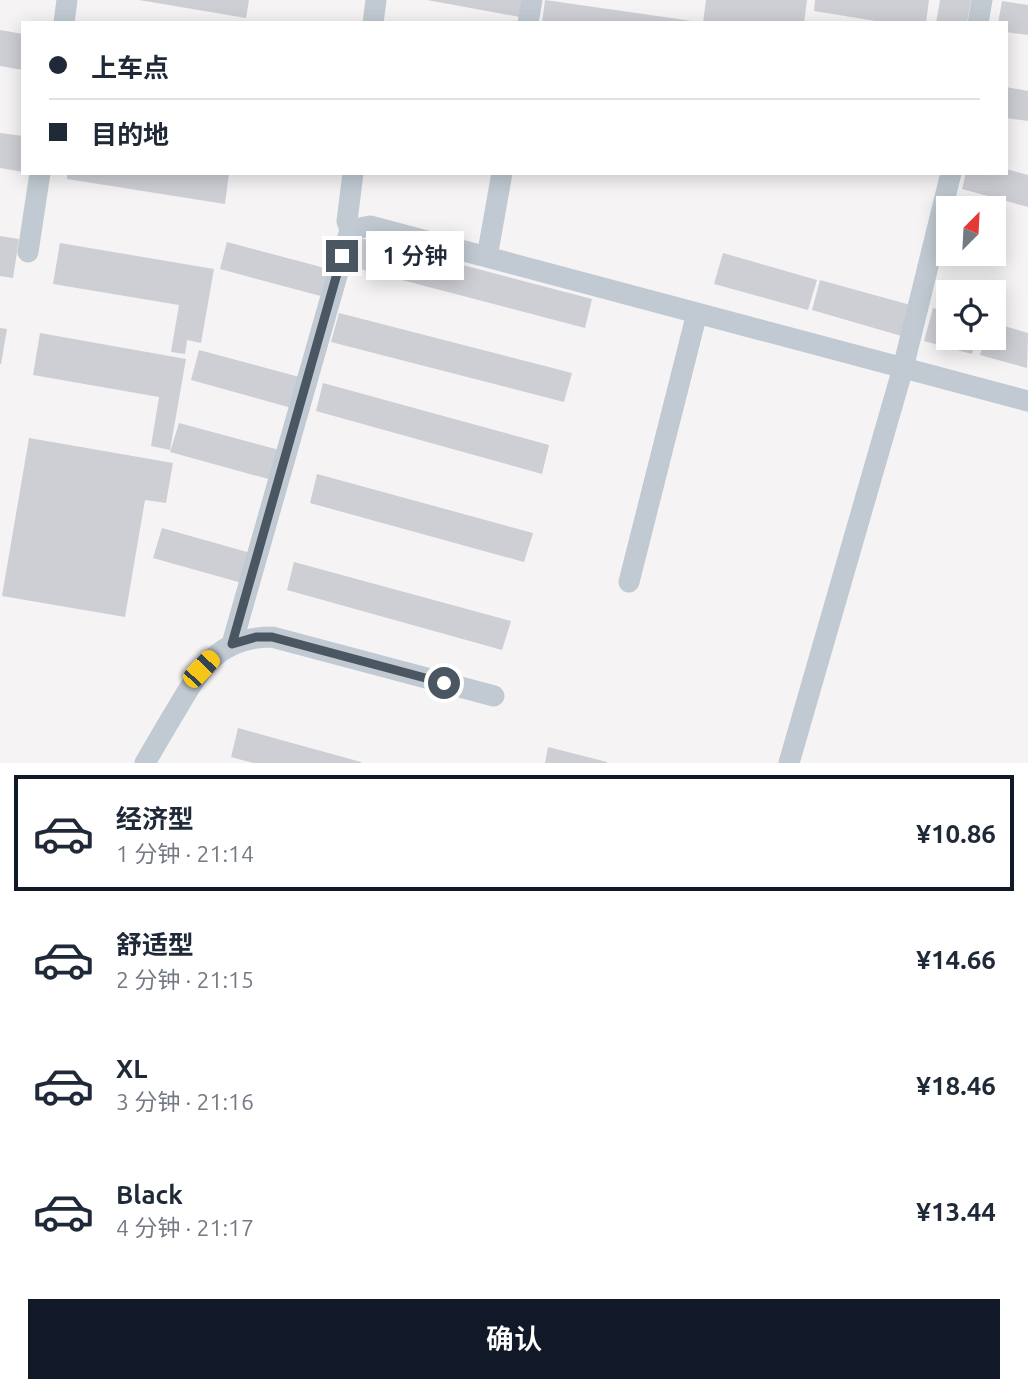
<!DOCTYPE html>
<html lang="zh">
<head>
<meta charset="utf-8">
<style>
  body { margin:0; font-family:Ubuntu,"Noto Sans SC",sans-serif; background:#f2f2f3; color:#1f2937; height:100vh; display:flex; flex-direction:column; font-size:26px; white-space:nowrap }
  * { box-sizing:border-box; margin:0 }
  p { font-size:23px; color:#747a83 }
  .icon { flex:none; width:38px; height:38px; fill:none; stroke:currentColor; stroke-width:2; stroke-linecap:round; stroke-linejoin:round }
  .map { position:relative; height:763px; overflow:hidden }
  .panel { display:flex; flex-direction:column; background:#fff; flex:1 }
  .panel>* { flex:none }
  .top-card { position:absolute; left:21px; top:21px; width:987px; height:154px; border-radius:0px; box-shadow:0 4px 18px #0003; display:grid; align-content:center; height:154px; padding:0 28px; background:#fff }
  .needle { width:46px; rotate:24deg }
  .tools { position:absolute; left:936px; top:196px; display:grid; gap:14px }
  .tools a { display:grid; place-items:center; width:70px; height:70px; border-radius:0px; background:#fff; box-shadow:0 4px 18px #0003; font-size:35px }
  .end { position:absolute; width:32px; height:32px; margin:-16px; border:9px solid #4a5661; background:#fff; box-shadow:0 0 0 4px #fff }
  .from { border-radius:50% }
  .bubble { position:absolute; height:49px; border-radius:0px; background:#fff; box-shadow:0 4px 18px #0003; font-size:23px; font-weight:600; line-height:49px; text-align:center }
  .car { position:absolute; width:21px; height:42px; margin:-21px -10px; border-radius:9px; box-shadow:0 0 5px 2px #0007; background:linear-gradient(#f5c518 24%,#345 0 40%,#f5c518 0 76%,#345 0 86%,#f5c518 0) }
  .top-card b { display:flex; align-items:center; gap:24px; height:66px; font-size:26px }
  .top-card b+b { border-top:2px solid #e0e1e3 }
  .top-card i { width:18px; height:18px; background:#1f2937 }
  ul { padding:12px 0 0; list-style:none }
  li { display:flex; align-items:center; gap:21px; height:116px; margin:0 14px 10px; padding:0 14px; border:4px solid transparent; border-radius:0px }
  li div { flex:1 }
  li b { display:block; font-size:26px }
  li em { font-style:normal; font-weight:600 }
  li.selected { border-color:#111827 }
  li>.icon { width:63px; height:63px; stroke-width:1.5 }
  .cta { display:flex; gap:14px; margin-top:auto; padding:14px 28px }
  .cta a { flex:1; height:80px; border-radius:0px; background:#111827; color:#fff; font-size:28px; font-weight:600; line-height:80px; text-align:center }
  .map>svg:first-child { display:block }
</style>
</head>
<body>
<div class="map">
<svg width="1028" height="763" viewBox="0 0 1028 763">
  <rect width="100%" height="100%" fill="#f5f3f3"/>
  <path fill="#cdcfd5" d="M139,0H249L246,18Z
    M427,0H523L520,17Z
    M545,0L692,21V23H542Z
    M706,0H807L804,23H703Z
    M815,0H929L926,23H888L814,11Z
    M940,0H971L967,23H936Z
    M1002,1L1028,5V35L1006,32V23H998Z
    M0,30L23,34V70L0,66Z
    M1006,87L1028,91V121L1006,118Z
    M0,133L23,136V172L0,168Z
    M1006,169L1028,175V207L962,189L966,173H1006Z
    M67,173H229L225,204L67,179Z
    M0,236L19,239L13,278L0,276Z
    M360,238L592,299L585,328L352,267Z
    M227,242L336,271L328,298L220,269Z
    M60,243L214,269L201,343L187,340L185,354L171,352L179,305L53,284Z
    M723,253L817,280L808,310L714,284Z
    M820,280L914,306L905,337L812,310Z
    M933,308L948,312V338H976L972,354L924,341Z
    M339,313L572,373L564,402L331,342Z
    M994,323L1028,333L1027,368L980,355L985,338H994Z
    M0,328L7,329L1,364H0Z
    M40,333L186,359L170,450L151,446L159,397L33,375Z
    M199,350L307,379L299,410L191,380Z
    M323,383L549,445L542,474L316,411Z
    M179,423L287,452L279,482L170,452Z
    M29,438L173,463L166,503L145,500L125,617L2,596Z
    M317,474L533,533L524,562L310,503Z
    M162,528L258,555L249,585L153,558Z
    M294,562L511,621L502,650L287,590Z
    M238,728L361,762V763H253L231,757Z
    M548,747L607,762V763H545Z"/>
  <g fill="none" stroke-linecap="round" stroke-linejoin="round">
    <path stroke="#c1cad2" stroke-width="21" d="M64,23L67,0
      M373,23L376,0
      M528,23L532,0
      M978,23L982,0
      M350,230L370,226L1028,401
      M28,252L40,173
      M487,257L502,173
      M629,582L697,313
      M232,644L350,230L347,221L353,173
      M145,763C156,744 167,725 178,707C202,666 220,637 272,637L494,696
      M789,763L903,368L951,173"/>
  </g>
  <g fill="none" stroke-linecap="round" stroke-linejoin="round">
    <path stroke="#4a5661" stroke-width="9" d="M342,256L232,644L256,637H272L444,683"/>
  </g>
</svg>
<div class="tools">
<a><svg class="needle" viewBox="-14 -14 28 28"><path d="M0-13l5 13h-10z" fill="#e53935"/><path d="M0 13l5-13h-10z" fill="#747a83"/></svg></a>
<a><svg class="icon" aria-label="locate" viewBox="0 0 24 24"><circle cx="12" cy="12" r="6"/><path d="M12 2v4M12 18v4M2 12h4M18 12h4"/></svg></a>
</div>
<i class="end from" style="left:444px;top:683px"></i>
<i class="end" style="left:342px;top:256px"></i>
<div class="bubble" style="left:366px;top:231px;width:98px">1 分钟</div>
<i class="car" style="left:201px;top:669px;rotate:43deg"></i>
<div class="top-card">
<b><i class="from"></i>上车点</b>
<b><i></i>目的地</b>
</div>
</div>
<section class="panel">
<ul>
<li class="selected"><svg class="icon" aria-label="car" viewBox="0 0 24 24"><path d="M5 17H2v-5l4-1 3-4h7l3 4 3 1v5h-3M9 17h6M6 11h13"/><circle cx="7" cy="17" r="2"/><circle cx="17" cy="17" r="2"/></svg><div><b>经济型</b><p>1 分钟 · 21:14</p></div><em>¥10.86</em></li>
<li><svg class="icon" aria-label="car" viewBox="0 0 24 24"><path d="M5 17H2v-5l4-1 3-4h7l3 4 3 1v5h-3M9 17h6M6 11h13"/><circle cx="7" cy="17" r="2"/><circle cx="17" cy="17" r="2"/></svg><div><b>舒适型</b><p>2 分钟 · 21:15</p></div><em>¥14.66</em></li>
<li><svg class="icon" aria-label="car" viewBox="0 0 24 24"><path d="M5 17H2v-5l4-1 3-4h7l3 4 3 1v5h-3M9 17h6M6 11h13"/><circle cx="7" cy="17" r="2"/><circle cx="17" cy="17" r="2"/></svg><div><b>XL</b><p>3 分钟 · 21:16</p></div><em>¥18.46</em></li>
<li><svg class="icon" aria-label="car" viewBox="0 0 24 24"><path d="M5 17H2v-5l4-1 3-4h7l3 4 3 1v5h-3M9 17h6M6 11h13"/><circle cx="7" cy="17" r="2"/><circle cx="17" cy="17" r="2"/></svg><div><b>Black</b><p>4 分钟 · 21:17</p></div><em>¥13.44</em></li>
</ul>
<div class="cta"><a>确认</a></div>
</section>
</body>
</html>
